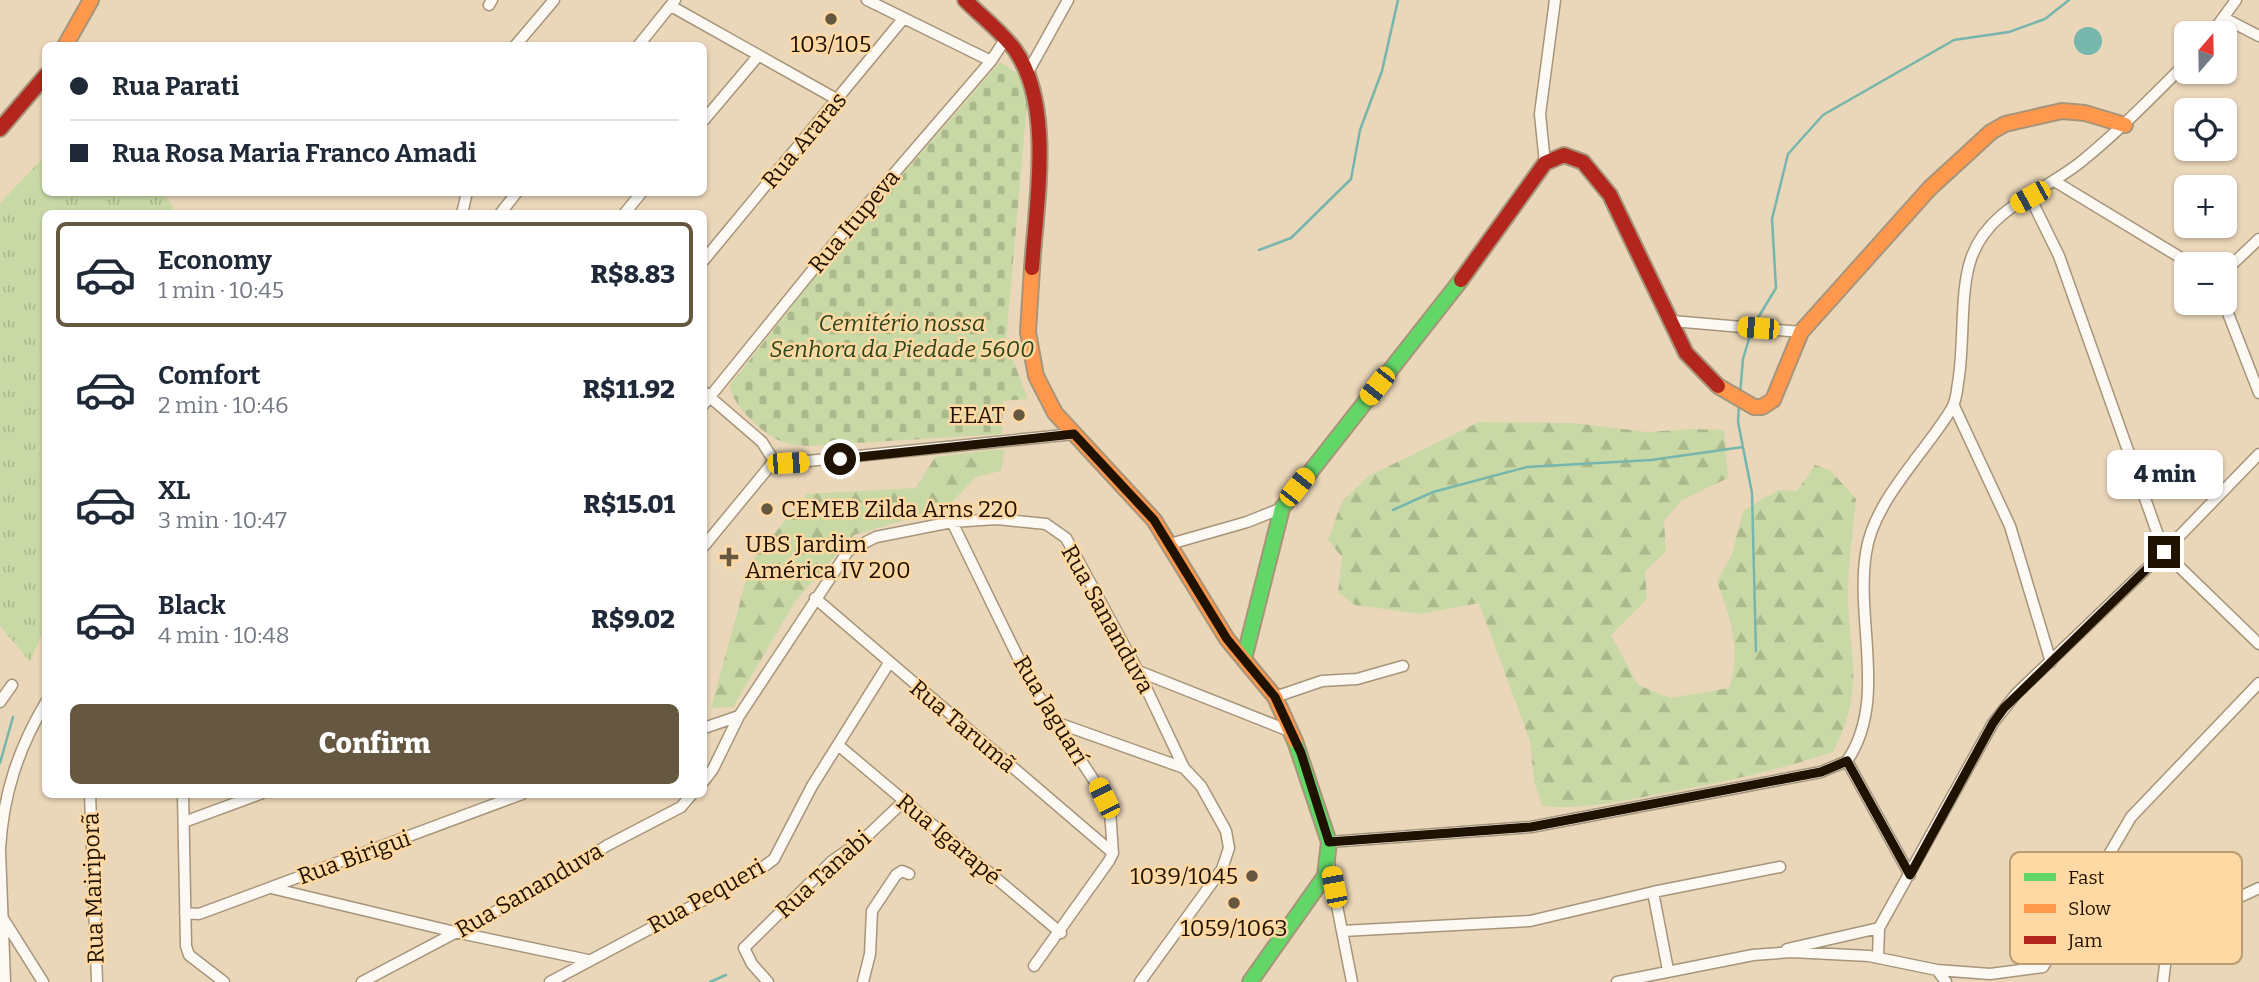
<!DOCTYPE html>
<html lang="en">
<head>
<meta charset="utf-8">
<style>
  body { margin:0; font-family:Bitter,serif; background:#f2f2f3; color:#1f2937; height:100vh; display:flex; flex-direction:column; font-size:26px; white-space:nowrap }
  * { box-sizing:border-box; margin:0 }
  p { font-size:23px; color:#747a83 }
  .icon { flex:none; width:38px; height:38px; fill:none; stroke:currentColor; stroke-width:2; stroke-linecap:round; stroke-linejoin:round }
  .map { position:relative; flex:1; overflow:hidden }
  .sheet { position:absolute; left:42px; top:210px; width:665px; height:588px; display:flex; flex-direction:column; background:#fff; border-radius:10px; box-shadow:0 2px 5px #0004 }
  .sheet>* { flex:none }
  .top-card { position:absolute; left:42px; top:42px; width:665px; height:154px; border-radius:10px; box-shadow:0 2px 5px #0004; display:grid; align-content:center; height:154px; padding:0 28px; background:#fff }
  .needle { width:46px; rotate:20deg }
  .fabs { position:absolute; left:2174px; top:21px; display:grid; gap:14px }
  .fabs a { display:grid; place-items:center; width:63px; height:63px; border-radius:10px; background:#fff; box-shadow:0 2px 5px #0004; font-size:35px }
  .end { position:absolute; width:32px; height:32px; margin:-16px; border:9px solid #1f1201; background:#fff; box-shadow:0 0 0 4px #fff }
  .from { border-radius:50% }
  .bubble { position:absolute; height:49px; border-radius:10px; background:#fff; box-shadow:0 2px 5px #0004; font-size:23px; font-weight:800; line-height:49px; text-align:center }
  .car { position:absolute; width:21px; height:42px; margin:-21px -10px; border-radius:9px; box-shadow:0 0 5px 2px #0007; background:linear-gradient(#f5c518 24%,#345 0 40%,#f5c518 0 76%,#345 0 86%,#f5c518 0) }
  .top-card b { display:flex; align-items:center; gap:24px; height:66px; font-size:26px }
  .top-card b+b { border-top:2px solid #e0e1e3 }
  .top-card i { width:18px; height:18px; background:#1f2937 }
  ul { padding:12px 0 0; list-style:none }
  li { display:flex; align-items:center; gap:21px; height:105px; margin:0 14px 10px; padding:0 14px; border:4px solid transparent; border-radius:10px }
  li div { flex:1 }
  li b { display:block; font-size:26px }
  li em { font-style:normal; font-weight:800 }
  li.current { border-color:#665741 }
  li>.icon { width:63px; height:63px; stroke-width:1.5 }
  .button { display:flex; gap:14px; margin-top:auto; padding:14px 28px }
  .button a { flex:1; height:80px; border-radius:10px; background:#665741; color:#fff; font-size:28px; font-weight:800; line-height:80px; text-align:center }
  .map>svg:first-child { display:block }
</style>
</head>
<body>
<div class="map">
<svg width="2259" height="982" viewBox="0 0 2259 982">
  <defs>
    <pattern id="grass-tufts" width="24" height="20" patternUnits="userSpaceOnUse" patternTransform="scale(1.75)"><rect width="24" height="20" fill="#c9d9a6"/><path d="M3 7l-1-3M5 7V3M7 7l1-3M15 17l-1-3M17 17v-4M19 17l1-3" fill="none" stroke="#acb98d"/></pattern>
    <pattern id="forest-firs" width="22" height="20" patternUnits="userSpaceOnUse" patternTransform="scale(1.75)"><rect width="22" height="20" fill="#c9d9a6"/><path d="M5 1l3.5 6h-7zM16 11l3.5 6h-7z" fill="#acb98d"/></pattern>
    <pattern id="cemetery-stones" width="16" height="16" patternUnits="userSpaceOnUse" patternTransform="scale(1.75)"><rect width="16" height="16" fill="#c9d9a6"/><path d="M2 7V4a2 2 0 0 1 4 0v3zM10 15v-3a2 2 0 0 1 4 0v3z" fill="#acb98d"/></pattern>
  </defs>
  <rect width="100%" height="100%" fill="#ead6b9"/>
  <path fill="url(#grass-tufts)" d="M45,156L46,192L164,193L176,213L46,214V624L30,662L0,626V203Z"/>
  <path fill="url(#forest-firs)" d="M1479,422L1574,423L1647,432L1693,429L1724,430L1728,478L1682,500L1664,521L1666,552L1645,571L1647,599L1611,635L1638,685L1670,698L1729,688C1742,654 1730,614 1717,582L1732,554L1743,511L1778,490L1797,491L1815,465L1830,470L1856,499C1853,530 1848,563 1848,595C1849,661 1866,686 1833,752C1776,771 1719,783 1660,794C1620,801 1583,810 1542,806L1534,781L1530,741L1479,603L1421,614L1355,605L1338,592L1342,557L1328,540L1342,501L1369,476Z
    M990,450H1005L1001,471L976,477L946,508L854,535L796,600L733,707L711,708L751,562L807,494L916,488L935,457Z"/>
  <path fill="url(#cemetery-stones)" d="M1000,62L1020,76L1027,103L1006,342L1028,399L1003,401L1002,434L808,446C801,445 793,445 786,443C766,438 731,405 730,385L829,260Z"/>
  <path fill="#76b6ad" d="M2074 41a14 14 0 1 1 28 0a14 14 0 1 1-28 0Z"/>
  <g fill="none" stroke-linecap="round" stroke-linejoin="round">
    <path stroke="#76b6ad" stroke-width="2.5" d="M1259,250L1291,238L1351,179L1360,130L1382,71L1398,0
      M1753,326L1776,288L1772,219L1788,154L1823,115L1954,40L2009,32L2045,19L2069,0
      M1740,394L1743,359L1751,332
      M1739,404L1738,422L1752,493L1756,651
      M1393,510L1433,492L1527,467L1651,460L1743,447
      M0,763L13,717
      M710,982L726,975"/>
    <g stroke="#a6957a" stroke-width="13">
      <path id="street" d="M867,0L991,61
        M489,5L492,0
        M671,6L838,100
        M2224,18L2259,36
        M2212,33L2236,0
        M515,46L554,0
        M638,46L675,0
        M1028,72L1068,0
        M704,120L758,56
        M1545,163L1540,114L1555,0
        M2056,182L2191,264
        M2030,197L2059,256L2164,552L2259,644
        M462,214L467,192
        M500,214L517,192
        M624,214L642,192
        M704,260L903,19
        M2224,272L2259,239
        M2224,303L2259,393
        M1672,321L1801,332
        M704,392L762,442L774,461L788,463L1074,434
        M704,404L841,235L991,61L1006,38
        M1954,406L2010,526L2051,662
        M952,522L1032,686L1097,785L1110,811L1113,853L1109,861L1034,966
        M1170,544L1247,522L1282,508
        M704,546L774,461
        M815,598L1113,853
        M1138,671L1292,732
        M1275,697L1322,681L1357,679L1403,666
        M0,702L12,685
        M1058,723L1184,768
        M704,728L739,716
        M838,745L1061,933
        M1847,761L1910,875
        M704,781L713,769L739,716L848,551L876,537L952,522L997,519L1046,524L1066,538L1138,671L1184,768L1201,786L1226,831L1229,848L1222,869L1140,982
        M90,794L97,982
        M183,794L186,946L189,955L224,982
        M184,822L260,794
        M1329,842L1531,827L1821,772L1847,761C1888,701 1855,621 1866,553C1873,501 1926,452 1952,408C1956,401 1957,391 1958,383C1965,344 1959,290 1972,256C1990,207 2044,192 2082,161C2119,131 2152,97 2186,63
        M0,849C3,795 18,749 46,702
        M0,851L5,982
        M1329,865L1352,982
        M271,888L455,932L588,960
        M1653,892L1668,970
        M185,913L199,914L522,794
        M4,920L43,982
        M1879,928L1993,723L2016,694L2164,552L2259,454
        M1342,931L1530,921L1653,892L1780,867
        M1787,949L1879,928
        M1878,957L1879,928
        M1937,970L1946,982
        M362,982L521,898L608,845L681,807L692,794
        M550,982L758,871L774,859L812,786L889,663
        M768,982L752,964L744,948L832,861L865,838L904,801
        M863,982L870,954L872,911L896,875L902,871L909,874
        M1617,982L1753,955L1792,952L1869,956L1937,970L1990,974L2043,967L2131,817L2259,683
        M2163,982L2166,957L2180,925L2259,888"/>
    </g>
    <g stroke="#a6957a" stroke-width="18">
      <path id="fast" d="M1244,659L1282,508L1461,280
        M1250,982L1325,876L1329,842L1295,741"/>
    </g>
    <g stroke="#a6957a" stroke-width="18">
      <path id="slow" d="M65,46L91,0
        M1032,268L1028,332L1036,376L1055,413L1154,520L1227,639L1275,697L1295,741
        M1718,386L1754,407H1762L1773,400L1801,332L1930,188L1991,132L2005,124L2062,111L2085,113L2125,125"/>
    </g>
    <g stroke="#a6957a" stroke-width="18">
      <path id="jam" d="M965,0C981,16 1002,32 1015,50C1054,106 1036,203 1032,268
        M0,129L46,75
        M1461,280L1545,163L1564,155L1583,162L1610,195L1686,353L1718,386"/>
    </g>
    <use href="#street" stroke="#fcf9f4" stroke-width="10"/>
    <use href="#fast" stroke="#63d668" stroke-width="14"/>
    <use href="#slow" stroke="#ff974d" stroke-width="14"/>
    <use href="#jam" stroke="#b3261e" stroke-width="14"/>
  </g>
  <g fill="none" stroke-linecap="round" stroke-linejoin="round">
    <path stroke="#1f1201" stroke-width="9" d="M840,459L1074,434L1154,520L1227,639L1275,697L1301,753L1329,842L1531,827L1821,772L1847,761L1910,875L1993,723L2004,708L2164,552"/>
  </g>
  <g fill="#665741" stroke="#ffd9a4" stroke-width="2.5">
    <circle cx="831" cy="19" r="7"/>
    <circle cx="1019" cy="415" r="7"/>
    <circle cx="767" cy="509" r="7"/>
    <path d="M725.5 546.5h7v7h7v7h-7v7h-7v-7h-7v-7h7z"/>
    <circle cx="1252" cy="876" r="7"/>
    <circle cx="1234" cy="903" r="7"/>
  </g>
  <g text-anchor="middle" stroke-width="5" stroke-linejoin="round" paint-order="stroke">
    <g font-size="23" fill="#1f1201" stroke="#ffd9a4">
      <text x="831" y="52">103/105</text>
      <text x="1005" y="423" text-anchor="end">EEAT</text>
      <text x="781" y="517" text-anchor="start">CEMEB Zilda Arns 220</text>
      <text x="745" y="552" text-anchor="start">UBS Jardim<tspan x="745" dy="26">América IV 200</tspan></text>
      <text x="1238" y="884" text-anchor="end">1039/1045</text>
      <text x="1234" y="936">1059/1063</text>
    </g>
    <g font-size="23" fill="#1f1201" stroke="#ffd9a4">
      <text transform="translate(804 140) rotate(-50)" y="8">Rua Araras</text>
      <text transform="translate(854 221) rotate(-50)" y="8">Rua Itupeva</text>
      <text transform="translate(1108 619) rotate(61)" y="8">Rua Sananduva</text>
      <text transform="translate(1051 710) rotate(59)" y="8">Rua Jaguarí</text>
      <text transform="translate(963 726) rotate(40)" y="8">Rua Tarumã</text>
      <text transform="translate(949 839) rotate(40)" y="8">Rua Igarapé</text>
      <text transform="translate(354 857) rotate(-20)" y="8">Rua Birigui</text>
      <text transform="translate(823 874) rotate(-42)" y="8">Rua Tanabi</text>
      <text transform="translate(93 888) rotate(-92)" y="8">Rua Mairiporã</text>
      <text transform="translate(529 890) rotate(-30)" y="8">Rua Sananduva</text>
      <text transform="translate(706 896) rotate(-29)" y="8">Rua Pequeri</text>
    </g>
    <g font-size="23" font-style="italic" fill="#2c461d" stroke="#ffd9a4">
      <text x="902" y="331">Cemitério nossa<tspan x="902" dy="26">Senhora da Piedade 5600</tspan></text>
    </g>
  </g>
  <rect x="2010" y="852" width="232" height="112" rx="10" fill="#ffd9a4" stroke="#bc9d73" stroke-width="2"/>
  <rect x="2024" y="873" width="32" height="8" fill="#63d668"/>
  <rect x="2024" y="904" width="32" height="9" fill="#ff974d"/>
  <rect x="2024" y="936" width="32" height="8" fill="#b3261e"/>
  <g font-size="19" fill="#1f1201">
    <text x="2068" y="884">Fast</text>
    <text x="2068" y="915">Slow</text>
    <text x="2068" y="947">Jam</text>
  </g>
</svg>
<div class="fabs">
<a><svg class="needle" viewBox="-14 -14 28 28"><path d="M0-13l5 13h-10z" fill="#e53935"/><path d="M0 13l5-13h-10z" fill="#747a83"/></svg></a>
<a><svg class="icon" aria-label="locate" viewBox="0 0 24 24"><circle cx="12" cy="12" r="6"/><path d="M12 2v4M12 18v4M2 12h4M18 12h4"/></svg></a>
<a>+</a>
<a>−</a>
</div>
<i class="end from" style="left:840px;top:459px"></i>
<i class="end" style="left:2164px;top:552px"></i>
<div class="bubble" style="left:2107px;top:450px;width:116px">4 min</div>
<i class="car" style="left:2030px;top:197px;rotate:241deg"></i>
<i class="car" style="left:1758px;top:328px;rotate:275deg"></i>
<i class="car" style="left:1377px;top:386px;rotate:218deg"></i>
<i class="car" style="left:788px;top:463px;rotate:87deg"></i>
<i class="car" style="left:1297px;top:487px;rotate:38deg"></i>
<i class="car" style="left:1104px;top:798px;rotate:334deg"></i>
<i class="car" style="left:1334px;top:887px;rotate:349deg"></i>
<div class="top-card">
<b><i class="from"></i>Rua Parati</b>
<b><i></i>Rua Rosa Maria Franco Amadi</b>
</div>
<section class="sheet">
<ul>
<li class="current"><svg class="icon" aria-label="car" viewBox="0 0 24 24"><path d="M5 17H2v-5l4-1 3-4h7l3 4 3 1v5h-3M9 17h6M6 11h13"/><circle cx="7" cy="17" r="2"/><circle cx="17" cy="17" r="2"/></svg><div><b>Economy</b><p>1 min · 10:45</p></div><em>R$8.83</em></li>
<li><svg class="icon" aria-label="car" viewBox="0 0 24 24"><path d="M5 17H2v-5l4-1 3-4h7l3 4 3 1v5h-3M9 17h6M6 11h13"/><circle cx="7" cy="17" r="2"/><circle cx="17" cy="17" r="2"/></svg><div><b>Comfort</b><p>2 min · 10:46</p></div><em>R$11.92</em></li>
<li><svg class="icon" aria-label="car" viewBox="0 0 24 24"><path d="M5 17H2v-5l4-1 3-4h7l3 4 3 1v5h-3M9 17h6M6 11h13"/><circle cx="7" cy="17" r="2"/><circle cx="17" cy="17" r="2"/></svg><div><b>XL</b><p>3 min · 10:47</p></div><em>R$15.01</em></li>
<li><svg class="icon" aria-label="car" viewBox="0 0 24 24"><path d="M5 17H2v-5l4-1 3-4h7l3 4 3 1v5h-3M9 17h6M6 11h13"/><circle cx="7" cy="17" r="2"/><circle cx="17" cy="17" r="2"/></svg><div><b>Black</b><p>4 min · 10:48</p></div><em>R$9.02</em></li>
</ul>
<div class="button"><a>Confirm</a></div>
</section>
</div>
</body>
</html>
